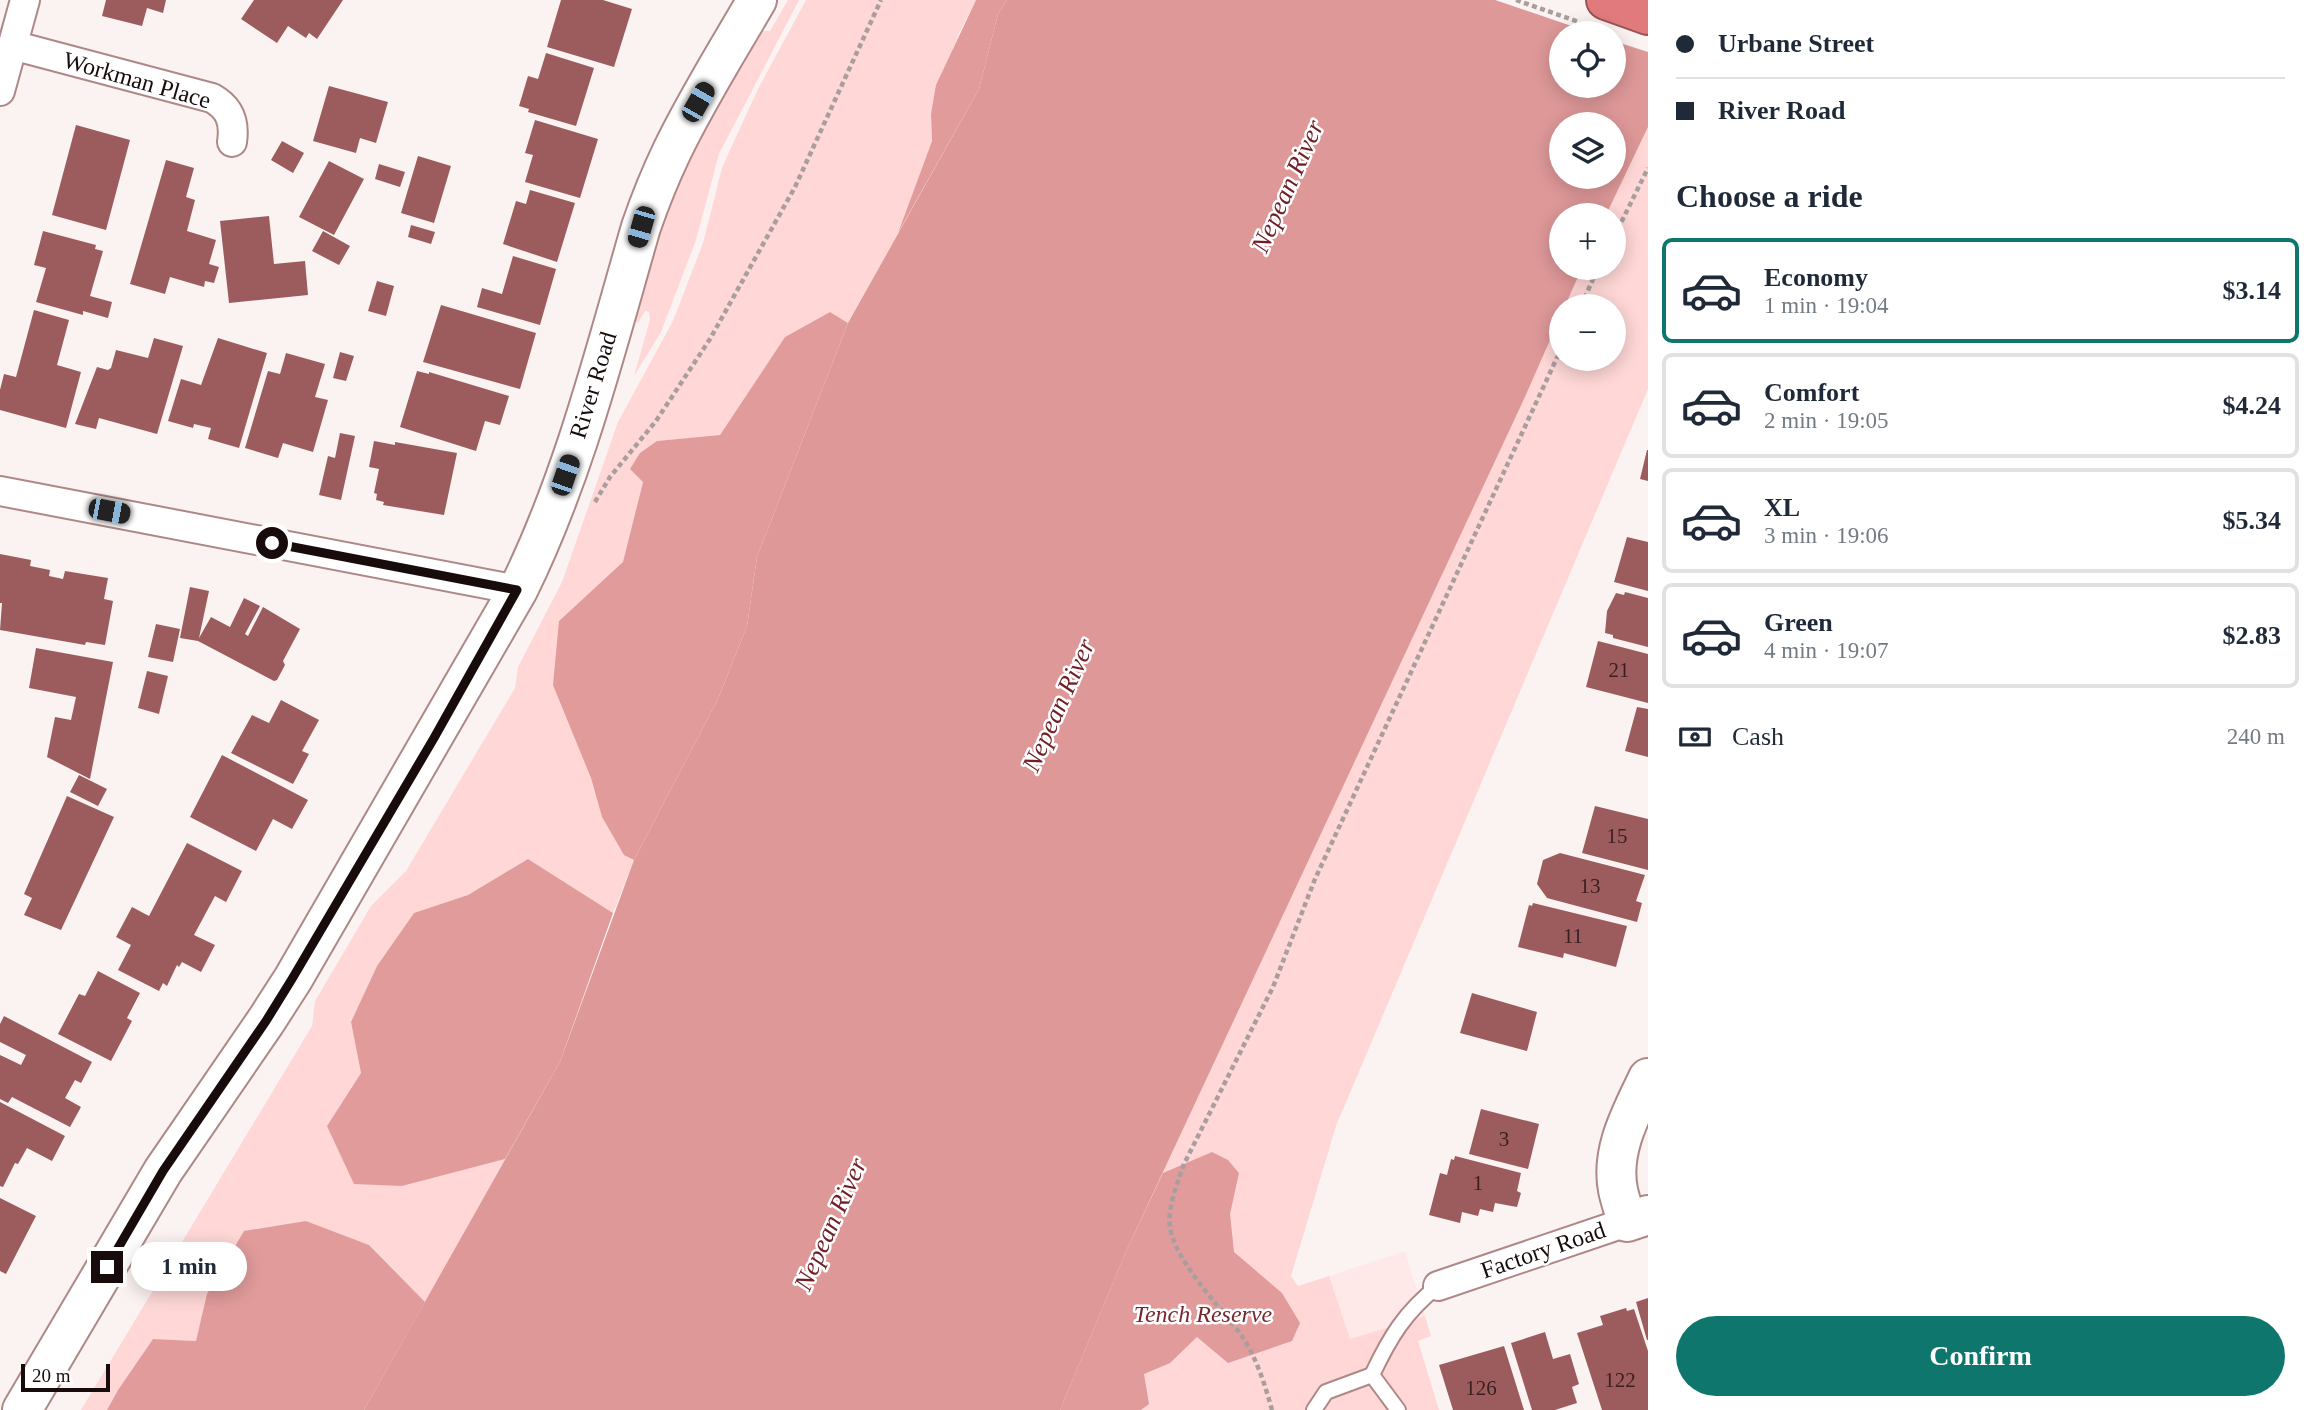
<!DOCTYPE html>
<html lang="en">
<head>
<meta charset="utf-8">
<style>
  body { margin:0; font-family:Georgia,serif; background:#f2f2f3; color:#1f2937; height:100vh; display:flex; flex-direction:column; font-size:26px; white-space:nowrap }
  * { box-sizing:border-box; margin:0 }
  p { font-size:23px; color:#747a83 }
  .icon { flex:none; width:38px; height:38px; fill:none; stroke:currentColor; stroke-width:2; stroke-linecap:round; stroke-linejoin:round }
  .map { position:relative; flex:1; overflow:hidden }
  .sheet { display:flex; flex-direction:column; background:#fff; width:665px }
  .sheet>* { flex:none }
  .top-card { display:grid; align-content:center; height:154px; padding:0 28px; background:#fff }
  .controls { position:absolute; left:1549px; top:21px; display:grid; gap:14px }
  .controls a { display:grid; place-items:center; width:77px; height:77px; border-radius:50%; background:#fff; box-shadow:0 4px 18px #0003; font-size:35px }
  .scale { position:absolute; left:21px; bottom:18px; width:89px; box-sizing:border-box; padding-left:7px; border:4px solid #180b0b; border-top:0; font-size:19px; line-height:24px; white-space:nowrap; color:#180b0b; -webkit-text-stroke:5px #fff; paint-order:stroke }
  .end { position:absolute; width:32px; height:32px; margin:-16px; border:9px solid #180b0b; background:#fff; box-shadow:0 0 0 4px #fff }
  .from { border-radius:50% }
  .bubble { position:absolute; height:49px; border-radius:24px; background:#fff; box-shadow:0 4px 18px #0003; font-size:23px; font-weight:800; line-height:49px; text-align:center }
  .car { position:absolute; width:21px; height:42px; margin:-21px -10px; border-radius:9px; box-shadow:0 0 5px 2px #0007; background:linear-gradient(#222 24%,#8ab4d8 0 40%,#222 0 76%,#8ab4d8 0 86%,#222 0) }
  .top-card b { display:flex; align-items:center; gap:24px; height:66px; font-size:26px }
  .top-card b+b { border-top:2px solid #e0e1e3 }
  .top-card i { width:18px; height:18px; background:#1f2937 }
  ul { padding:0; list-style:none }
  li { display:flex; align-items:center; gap:21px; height:105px; margin:0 14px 10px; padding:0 14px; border:4px solid #e0e1e3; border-radius:10px }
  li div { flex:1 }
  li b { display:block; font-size:26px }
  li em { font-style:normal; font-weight:800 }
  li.selected { border-color:#0f766e }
  li>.icon { width:63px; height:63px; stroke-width:1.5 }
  h2 { padding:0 28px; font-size:32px; line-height:84px }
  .pay { display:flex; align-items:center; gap:18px; height:77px; padding:0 28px; font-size:26px }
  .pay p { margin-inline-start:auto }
  .button { display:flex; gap:14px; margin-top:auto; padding:14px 28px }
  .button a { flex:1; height:80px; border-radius:42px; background:#0f766e; color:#fff; font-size:28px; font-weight:800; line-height:80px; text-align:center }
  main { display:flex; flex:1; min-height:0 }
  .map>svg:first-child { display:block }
</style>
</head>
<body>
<main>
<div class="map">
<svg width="1648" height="1410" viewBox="0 0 1648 1410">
  <rect width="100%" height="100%" fill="#fbf3f2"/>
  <path fill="#fee9e8" d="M1405,1251L1425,1316L1350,1339L1329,1276Z"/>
  <path fill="#fed7d6" d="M788,0H799L719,154L696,240L661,332L634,376L650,320L649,312L645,311L638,323L635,321L654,250L674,194L699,135L755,31H770Z
    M806,0H976L958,35L931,114L932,141L898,233L848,323L830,312L785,337L720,435L657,441L643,481L623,563L559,621L576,737L591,778L602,817L624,854L634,860L613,913L528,859L468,895L414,913L377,966L351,1022L361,1073L327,1126L402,1186L505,1159L425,1302L369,1245L306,1221L208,1294L196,1341L153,1339L118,1390L107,1410H81L312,1026L315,1001L371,906L406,871L515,688L518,667L562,582L618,422L673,321L703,243L722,168L729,152L758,89Z
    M1648,127V389L1336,1126L1291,1276L1298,1286L1329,1276L1350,1339L1425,1316L1431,1336L1418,1341L1439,1410H1060L1127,1249L1561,315V359H1614V306H1565L1582,268H1614V215H1606Z"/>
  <path fill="#e19b9b" d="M976,0H1007L998,14L979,89L898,233L932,141L931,114L936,85Z
    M830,312L848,323L757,557L747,626L718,699L634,860L624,855L602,817L591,778L553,685L559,621L623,562L643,482L630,469L640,453L657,441L720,435L785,337Z
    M528,859L613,913L560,1062L505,1159L402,1186L354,1184L327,1126L361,1073L351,1022L377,966L414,913L468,895Z
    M1212,1152L1228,1160L1239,1173L1230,1214L1234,1252L1282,1293L1300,1323L1292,1341L1228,1363L1197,1337L1170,1363L1144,1374L1149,1404L1141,1410H1060L1127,1249L1163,1173Z
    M306,1221L369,1245L425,1302L364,1410H107L118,1390L153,1339L196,1341L207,1294L244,1231Z"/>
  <path fill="#de9898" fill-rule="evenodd" d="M1007,0H1648V127L1606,215H1561V268H1582L1565,306H1561V315L1524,399L1127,1249L1060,1410H364L560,1062L634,860L718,699L747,626L757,557L848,323L979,89L998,14ZM1561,33H1614V86H1561ZM1561,124H1614V177H1561Z"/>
  <path fill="#fbf3f2" d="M1495,0H1648V52L1614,41V33H1592Z"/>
  <path fill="#9c5c5d" d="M106,0H166L163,13L147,8L142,26L102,16Z
    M254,0H343L317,39L309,33L306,38L288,26L277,43L241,19Z
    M561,0H603L632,9L614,67L547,47Z
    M546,53L594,68L576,126L528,112L529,109L519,106L528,76L538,79Z
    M329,86L388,102L376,143L360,138L356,153L313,141Z
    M535,120L598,139L580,198L525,182L533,155L525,153Z
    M76,125L130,140L106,230L52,215Z
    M282,141L304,153L293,173L271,160Z
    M418,156L451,166L434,223L401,213Z
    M166,160L194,168L186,197L195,200L187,231L216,240L209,264L219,267L214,283L205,281L204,287L170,277L165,294L130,284Z
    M329,161L364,179L334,235L299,217Z
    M379,164L405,172L400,187L375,179Z
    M530,190L575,203L557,262L503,244L516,201L526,204Z
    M269,216L274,264L305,261L308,295L229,303L220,221Z
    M411,225L435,232L431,244L408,237Z
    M43,231L96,245L95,249L103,251L90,296L112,302L108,318L83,311V315L36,302L46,268L34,265Z
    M323,231L350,246L339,265L312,251Z
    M513,256L556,269L540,325L477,307L482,288L502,294Z
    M377,281L394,286L386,316L368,311Z
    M441,305L536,333L520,389L423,362Z
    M34,310L69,320L57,365L81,372L66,428L0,410V390L4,374L16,377Z
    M154,338L183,346L157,434L99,418L96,429L75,424L97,367L108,370L111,368L116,350L148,358Z
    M218,338L267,353L239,448L208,439L211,428L194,424L193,428L168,421L181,379L201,385Z
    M340,352L354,356L346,381L333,378Z
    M286,353L325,364L315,397L328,400L313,452L283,443L278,458L245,448L268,371L280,374Z
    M417,371L429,374V372L509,396L500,425L485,421L476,451L400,427Z
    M340,433L355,436L341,500L319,495L328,456L335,458Z
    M374,441L395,445V442L457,453L444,515L383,505L384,502L376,500L377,494L374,493L379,469L369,467Z
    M1647,450H1648V481L1640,479Z
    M1627,537L1648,542V591L1614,582Z
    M0,554L31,560L30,566L50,570L49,576L63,579L65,571L108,578L104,599L113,601L105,645L86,642L85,645L0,630L2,603H0Z
    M190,587L209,591L199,638L211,617L230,627L244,598L260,606L245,634L248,636L263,607L300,629L283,661L285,665L277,680L274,681L198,641L180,638Z
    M1625,592L1648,598V647L1613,638V635L1605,633L1607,611L1616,593L1624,595Z
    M156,624L180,629L173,662L148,657Z
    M1598,641L1648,654V703L1586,687Z
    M36,648L113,662L90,779L47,757L55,717L71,720L76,697L29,688Z
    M147,671L168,676L159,714L138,708Z
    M281,700L319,720L302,751L309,754L293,784L231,753L252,715L269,723Z
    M1637,707L1648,709V757L1625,751Z
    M222,755L308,800L292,829L273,819L256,851L190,817Z
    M79,775L107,789L98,806L70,792Z
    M67,796L114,817L61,930L24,915L32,898L24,894Z
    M1595,806L1648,819V870L1582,853Z
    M187,843L242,871L226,902L215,896L194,935L215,945L201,972L182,962L179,967L177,965L167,986L163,983L159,991L118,970L131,945L116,937L132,907L149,916Z
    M1560,853L1645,875L1636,901L1642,903L1637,922L1547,898L1537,884L1543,860Z
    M1533,903L1627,926L1616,967L1564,953L1563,958L1518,947L1529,905L1532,906Z
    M98,971L140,993L127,1018L132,1021L111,1061L58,1034L79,994L85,996Z
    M1472,993L1537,1012L1527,1051L1460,1033Z
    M4,1016L92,1062L81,1083L75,1080L65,1098L81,1107L70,1127L12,1097L8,1103L0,1099V1055L21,1065L26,1055L0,1042V1024Z
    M0,1102L65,1136L52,1161L27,1148L18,1164L15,1163L3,1187L0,1186Z
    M1481,1109L1539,1124L1528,1169L1469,1154Z
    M1455,1156L1521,1173L1517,1191L1521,1193L1517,1207L1495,1203L1493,1212L1480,1209L1478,1216L1462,1212L1460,1223L1429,1215L1440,1173L1447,1175L1451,1159L1454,1160Z
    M0,1198L36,1216L6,1274L0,1271Z
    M1648,1298V1340H1647L1636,1302Z
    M1626,1308L1627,1311L1634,1309L1648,1351V1410H1602L1577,1333L1603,1325L1600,1316Z
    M1545,1332L1553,1359L1570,1354L1579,1384L1572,1387L1577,1403L1555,1410H1532L1511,1343Z
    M1504,1346L1524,1410H1453L1439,1365Z"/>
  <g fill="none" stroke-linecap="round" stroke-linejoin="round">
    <g stroke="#ae8887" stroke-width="18">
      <path id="lane" d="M1372,1375L1398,1410
        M1314,1410L1326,1392L1372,1375C1390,1337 1405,1312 1438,1286"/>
    </g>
    <g stroke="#ae8887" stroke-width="32">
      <path id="street" d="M12,45L212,98C230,108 235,122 232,142
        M0,91L25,0
        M0,491L518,590
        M1438,1286L1627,1222"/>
    </g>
    <g stroke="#ae8887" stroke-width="42">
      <path id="secondary" d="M1648,1078C1632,1112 1610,1150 1618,1190C1620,1200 1624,1211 1627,1222L1648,1215
        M22,1410L163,1171L266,1021L293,979L518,590C574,477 606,348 641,227C650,201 660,176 672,151C697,99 728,50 757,0"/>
    </g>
    <g stroke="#9a5355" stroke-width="42">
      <path id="highway" d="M1606,0L1648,15"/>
    </g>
    <path stroke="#a89e9d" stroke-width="4.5" stroke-dasharray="5 3.5" stroke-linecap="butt" d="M1516,0L1579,22
      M1614,237L1648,168
      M1581,306L1598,268
      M595,502L610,477L656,421L710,339L795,187L881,0
      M1272,1410C1265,1385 1256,1356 1241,1335C1220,1306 1175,1262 1170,1227C1167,1209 1178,1181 1184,1164L1273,987L1315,879L1561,349"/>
    <use href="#lane" stroke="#fff" stroke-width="14"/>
    <use href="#street" stroke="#fff" stroke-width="28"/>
    <use href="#secondary" stroke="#fff" stroke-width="38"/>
    <use href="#highway" stroke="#e07a7d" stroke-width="38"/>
  </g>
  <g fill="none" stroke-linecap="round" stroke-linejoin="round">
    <path stroke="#180b0b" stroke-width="9" d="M107,1267L163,1171L266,1021L292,979L434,738L517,590L272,543"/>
  </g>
  <g text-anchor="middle" stroke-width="5" stroke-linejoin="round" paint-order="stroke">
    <g font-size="21" fill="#391f20">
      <text x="1619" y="677">21</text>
      <text x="1617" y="843">15</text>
      <text x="1590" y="893">13</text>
      <text x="1573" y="943">11</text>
      <text x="1504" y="1146">3</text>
      <text x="1478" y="1190">1</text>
      <text x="1620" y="1387">122</text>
      <text x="1481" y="1395">126</text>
    </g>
    <g font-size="24" fill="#180b0b" stroke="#fff">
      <text transform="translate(137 80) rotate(16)" y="8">Workman Place</text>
      <text transform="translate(593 385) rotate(-73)" y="8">River Road</text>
      <text transform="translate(1543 1250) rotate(-19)" y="8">Factory Road</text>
    </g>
    <g font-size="24" font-style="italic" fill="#79272e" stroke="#fff">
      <text x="1203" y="1322">Tench Reserve</text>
    </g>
    <g font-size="26" font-style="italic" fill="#701e26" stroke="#fff">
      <text transform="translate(1287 186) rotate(-66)" y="9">Nepean River</text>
      <text transform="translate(1058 705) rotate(-66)" y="9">Nepean River</text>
      <text transform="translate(830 1224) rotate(-66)" y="9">Nepean River</text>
    </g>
  </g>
</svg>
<div class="controls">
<a><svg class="icon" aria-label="locate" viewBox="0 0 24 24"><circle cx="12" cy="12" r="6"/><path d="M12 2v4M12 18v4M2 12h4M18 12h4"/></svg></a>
<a><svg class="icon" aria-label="layers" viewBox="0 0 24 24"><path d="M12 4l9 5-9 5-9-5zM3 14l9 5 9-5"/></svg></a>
<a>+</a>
<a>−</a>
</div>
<div class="scale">20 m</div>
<i class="end from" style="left:272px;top:543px"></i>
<i class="end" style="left:107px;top:1267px"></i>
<div class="bubble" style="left:131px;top:1242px;width:116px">1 min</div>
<i class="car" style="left:698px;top:102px;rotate:30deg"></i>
<i class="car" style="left:641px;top:227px;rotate:196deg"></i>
<i class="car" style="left:565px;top:475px;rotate:19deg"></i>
<i class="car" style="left:109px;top:511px;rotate:101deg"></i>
</div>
<section class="sheet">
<div class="top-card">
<b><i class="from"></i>Urbane Street</b>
<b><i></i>River Road</b>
</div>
<h2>Choose a ride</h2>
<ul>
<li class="selected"><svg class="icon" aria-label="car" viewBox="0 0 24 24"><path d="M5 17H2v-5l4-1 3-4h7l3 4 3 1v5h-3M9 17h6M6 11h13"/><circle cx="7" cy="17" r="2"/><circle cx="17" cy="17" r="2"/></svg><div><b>Economy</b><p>1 min · 19:04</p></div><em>$3.14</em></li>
<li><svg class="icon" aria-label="car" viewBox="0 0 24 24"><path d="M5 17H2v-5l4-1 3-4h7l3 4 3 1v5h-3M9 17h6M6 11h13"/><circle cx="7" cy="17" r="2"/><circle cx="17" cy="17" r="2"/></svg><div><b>Comfort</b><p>2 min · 19:05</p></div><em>$4.24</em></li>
<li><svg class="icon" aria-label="car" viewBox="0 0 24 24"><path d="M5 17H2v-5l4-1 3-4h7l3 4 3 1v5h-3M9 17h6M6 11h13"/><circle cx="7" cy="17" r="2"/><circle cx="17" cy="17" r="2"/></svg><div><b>XL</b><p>3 min · 19:06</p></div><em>$5.34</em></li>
<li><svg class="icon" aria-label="car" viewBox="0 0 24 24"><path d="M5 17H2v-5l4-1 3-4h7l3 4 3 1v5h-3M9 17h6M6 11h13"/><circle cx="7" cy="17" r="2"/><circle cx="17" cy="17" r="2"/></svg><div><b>Green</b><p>4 min · 19:07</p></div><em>$2.83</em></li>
</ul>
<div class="pay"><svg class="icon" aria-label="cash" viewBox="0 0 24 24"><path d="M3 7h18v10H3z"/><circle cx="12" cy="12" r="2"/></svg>Cash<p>240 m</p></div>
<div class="button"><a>Confirm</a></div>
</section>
</main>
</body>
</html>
